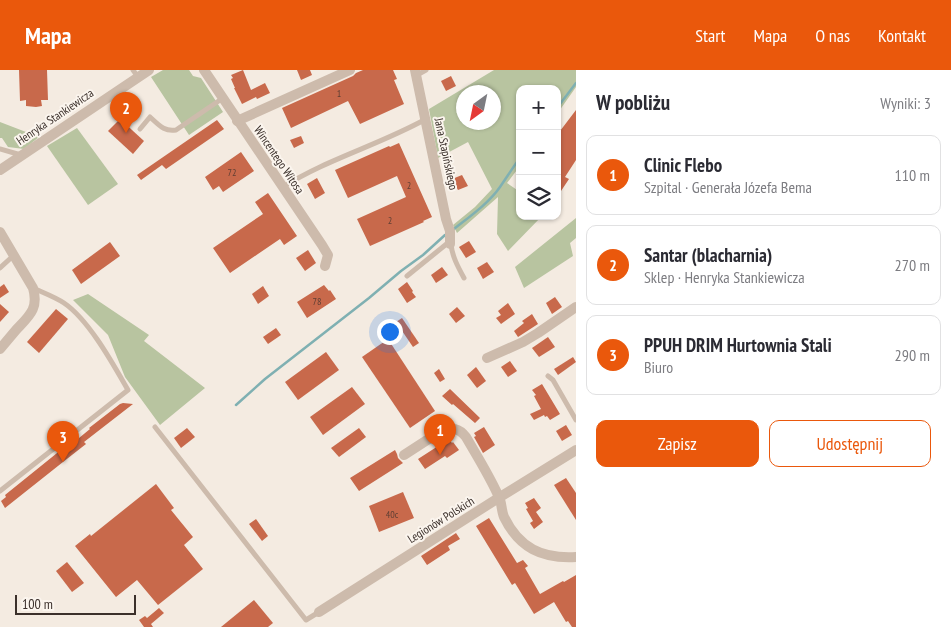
<!DOCTYPE html>
<html lang="pl">
<meta charset="utf-8">
<style>
:root{--surface:#fff;--page:#f7f7f7;--text:#2b2b33;--muted:#7c7c81;--line:#e1e1e2;--accent:#ea580c}
body{margin:0;font-family:"PT Sans Narrow",sans-serif;background:var(--page);color:var(--text)}
.controls{position:absolute;right:15px;top:15px;display:grid;overflow:hidden;border-radius:10px;box-shadow:0 1px 4px #0004}
.controls button{width:45px;height:45px;display:grid;place-items:center;padding:0;border:0;border-bottom:1px solid var(--line);background:var(--surface);color:var(--text);font:25px sans-serif}
.compass{position:absolute;left:456px;top:15px;width:45px;height:45px;border-radius:50%;background:var(--surface);box-shadow:0 1px 4px #0004;rotate:213deg}
.scale{position:absolute;left:15px;bottom:12px;width:121px;box-sizing:border-box;padding-left:5px;border:2px solid #3b302b;border-top:0;font-size:14px;line-height:18px;white-space:nowrap;color:#3b302b;-webkit-text-stroke:4px #fbf5ee;paint-order:stroke}
.you{position:absolute;left:389px;top:261px;width:18px;height:18px;margin:-12px;border:4px solid #fff;border-radius:50%;background:#1a73e8;box-shadow:0 0 0 8px #1a73e833}
.badge{display:grid;place-items:center;width:32px;height:32px;border-radius:50%;background:var(--accent);color:#fff;font-size:16px;font-weight:700}
.pin{position:absolute;translate:-50% -41px;filter:drop-shadow(0 1px 2px #0008)}
.pin::after{content:'';position:absolute;top:26px;width:18px;height:15px;background:inherit;clip-path:polygon(0 0,100% 0,50% 100%)}
.list{margin:0;padding:0;list-style:none}
h2{display:flex;justify-content:space-between;align-items:center;height:65px;margin:0;padding:0 20px;font-size:21px}
h2 small{font-size:16px;font-weight:400;color:var(--muted)}
.list li{display:grid;grid-template-columns:32px 1fr auto;gap:15px;align-items:center;box-sizing:border-box;height:80px;margin:0 10px 10px;padding:0 10px;border:1px solid var(--line);border-radius:10px}
.list b{display:block;font-size:19px;white-space:nowrap}
.list p{margin:0;font-size:16px;white-space:nowrap;color:var(--muted)}
.list em{font-size:16px;font-style:normal;color:var(--muted)}
.actions{display:flex;gap:10px;padding:15px 20px}
.actions a{flex:1;padding:11px 0;border:1px solid var(--accent);border-radius:10px;text-align:center;font-size:18px;color:var(--accent)}
.actions .main{background:var(--accent);color:#fff}
.icon{flex:none;width:28px;height:28px;fill:none;stroke:currentColor;stroke-width:2;stroke-linecap:round;stroke-linejoin:round}
.map{position:relative;flex:none;width:576px;height:557px;overflow:hidden}
header{display:flex;align-items:center;gap:30px;box-sizing:border-box;height:70px;padding:0 25px;background:var(--accent);color:#fff}
header strong{font-size:24px}
nav{display:flex;gap:28px;margin-inline-start:auto;font-size:18px}
main{display:flex}
aside{flex:1;background:var(--surface)}
.map>svg:first-child{display:block}
</style>
<header>
<strong>Mapa</strong>
<nav><a>Start</a><a>Mapa</a><a>O nas</a><a>Kontakt</a></nav>
</header>
<main>
<div class="map">
<svg width="576" height="557" viewBox="0 0 576 557">
<rect width="100%" height="100%" fill="#f4ebe1"/>
<g fill="#b8c4a0" fill-rule="evenodd">
<path d="M163,0H189L193,6L201,8L223,42L189,65L151,7Z"/>
<path d="M494,0H576V17L557,44V19H520V96L507,113L520,122V146H542L508,181L497,164L498,127L457,163L453,155L475,137L492,119L468,72L438,88L429,39ZM463,22H493V52H463Z"/>
<path d="M0,52L39,67L24,79L8,77L2,68H0Z"/>
<path d="M77,58L118,114L88,135L47,76Z"/>
<path d="M576,148V168L570,173L573,186L524,218L515,197Z"/>
<path d="M88,224L149,265L144,271L205,318L160,355L125,307L108,265L73,230Z"/>
</g>
<g fill="none" stroke-linecap="round" stroke-linejoin="round">
<g stroke="#7fb0b2" stroke-width="2.5">
<path d="M557,38L576,13"/>
<path d="M454,159C469,147 489,133 500,117C507,107 513,97 520,88"/>
<path d="M236,335L265,309L369,228L401,201L423,185L445,165"/>
</g>
</g>
<g fill="#c8694b">
<path d="M19,0H47L48,30H41L42,36L36,37L26,36V30L20,31Z"/>
<path d="M243,0L251,20L265,13L270,23L257,29L256,27L242,34L234,18H235L231,9L233,8L231,5Z"/>
<path d="M297,0H310L312,5L301,10Z"/>
<path d="M363,0H393L397,9L394,10L404,34L360,54L348,31L291,58L282,38L353,6L356,3Z"/>
<path d="M451,6L456,16L446,21L441,11Z"/>
<path d="M576,40V90L565,107L569,109L557,127V65Z"/>
<path d="M120,49L144,71L133,84L108,61Z"/>
<path d="M217,50L224,59L166,99L162,95L141,110L137,105Z"/>
<path d="M301,66L304,73L294,78L290,70Z"/>
<path d="M399,73L432,147L423,151L424,152L370,176L357,149L406,127L397,106L348,128L335,100L389,76L390,77Z"/>
<path d="M241,82L254,101L223,122L219,116L213,120L205,107Z"/>
<path d="M462,105L468,116L458,120L452,109Z"/>
<path d="M317,108L325,123L315,129L307,114Z"/>
<path d="M268,123L297,166L284,175L280,169L230,203L213,178L263,144L255,132Z"/>
<path d="M469,171L476,182L466,188L459,177Z"/>
<path d="M110,172L120,186L81,214L72,200Z"/>
<path d="M308,180L316,193L305,201L296,188Z"/>
<path d="M487,192L494,202L483,209L477,198Z"/>
<path d="M442,197L448,205L436,213L431,205Z"/>
<path d="M407,212L413,221L412,222L416,227L407,233L398,219Z"/>
<path d="M4,214L9,222L0,228V217Z"/>
<path d="M324,215L329,221L330,220L336,229L307,248L297,232Z"/>
<path d="M263,216L269,226L258,234L252,224Z"/>
<path d="M555,227L562,237L552,244L546,233Z"/>
<path d="M508,233L515,244L501,254L496,248L501,245L498,241Z"/>
<path d="M0,234L9,242L0,252Z"/>
<path d="M457,237L465,246L456,253L449,244Z"/>
<path d="M56,239L68,249L39,283L27,272Z"/>
<path d="M532,244L538,254L518,267L514,261L524,253L522,251Z"/>
<path d="M402,248L419,273L413,277L396,252Z"/>
<path d="M276,258L281,265L268,274L263,267Z"/>
<path d="M548,267L555,277L539,287L532,278Z"/>
<path d="M388,269L435,341L410,358L362,287Z"/>
<path d="M326,282L339,300L298,330L285,312Z"/>
<path d="M573,287L576,292L558,305L554,299Z"/>
<path d="M510,291L517,301L508,307L501,297Z"/>
<path d="M476,297L486,311L477,318L467,305Z"/>
<path d="M439,299L445,309L440,312L434,303Z"/>
<path d="M542,314L560,344L550,350L547,346L545,347L544,345L534,350L530,344L541,339L534,326L536,325L532,320Z"/>
<path d="M352,317L365,334L323,365L310,347Z"/>
<path d="M450,319L480,348L475,353L453,334L452,335L442,326Z"/>
<path d="M123,333L133,334L84,372L86,374L63,392L5,438L1,431L6,427L5,425L67,375L68,377L90,359L89,358L120,334Z"/>
<path d="M566,355L572,365L562,371L556,361Z"/>
<path d="M484,357L495,375L483,383L474,367L476,366L474,363Z"/>
<path d="M187,358L195,367L181,378L174,368Z"/>
<path d="M359,358L366,367L339,387L331,378Z"/>
<path d="M449,369L452,373L453,372L459,380L447,388L445,386L425,399L418,389Z"/>
<path d="M395,380L397,384L398,388L403,393L359,421L350,408Z"/>
<path d="M566,408L576,423V450L554,415Z"/>
<path d="M156,414L174,438L171,440L193,467L184,475L203,499L158,535L137,510L116,527L75,476L90,464L91,466Z"/>
<path d="M403,422L414,448L379,462L369,436Z"/>
<path d="M534,428L541,438L536,442L543,452L534,459L530,453L533,451L526,439L528,438L525,433Z"/>
<path d="M489,448L517,493L523,490L528,496L525,498L540,524L563,511L564,512L576,505V557H572L568,551L566,552L554,532L534,544L515,513L512,515L476,456Z"/>
<path d="M256,449L268,466L262,471L249,454Z"/>
<path d="M456,463L460,469L448,476L450,480L427,495L421,486Z"/>
<path d="M67,492L84,513L72,522L56,501Z"/>
<path d="M254,530L273,553L268,557H221Z"/>
<path d="M159,538L164,543L151,554L153,557H144L139,550L145,546L147,548Z"/>
</g>
<g fill="none" stroke-linecap="round" stroke-linejoin="round">
<g stroke="#cdbbac" stroke-width="5">
<path d="M133,0L138,7"/>
<path d="M417,5L426,0"/>
<path d="M140,59L150,47C159,55 164,62 176,60L223,28"/>
<path d="M0,79L21,85"/>
<path d="M283,117C327,89 379,75 426,49"/>
<path d="M451,174C452,186 458,197 464,208"/>
<path d="M0,198L13,186"/>
<path d="M407,206L449,172"/>
<path d="M548,306L553,310L576,350"/>
<path d="M155,357L306,550L319,542"/>
<path d="M0,421L128,320C113,294 89,250 64,233C55,227 44,223 33,218"/>
</g>
<g stroke="#cdbbac" stroke-width="10">
<path d="M204,0L322,175L328,185L325,196"/>
<path d="M415,0L446,149L450,161V174"/>
<path d="M237,51L350,0"/>
<path d="M0,100L149,0"/>
<path d="M0,162L33,218C39,239 29,246 16,260C11,266 5,273 0,279"/>
<path d="M487,288L523,272L538,263L576,237"/>
<path d="M404,385L441,361C452,357 459,358 466,367C477,386 489,405 498,425C502,431 501,440 504,447C519,478 542,489 576,487"/>
<path d="M319,542L500,427L576,380"/>
</g>
</g>
<g text-anchor="middle" stroke-width="4" stroke-linejoin="round" paint-order="stroke">
<g font-size="10" fill="#5e3e33">
<text x="339" y="27">1</text>
<text x="232" y="106">72</text>
<text x="409" y="119">2</text>
<text x="390" y="154">2</text>
<text x="317" y="235">78</text>
<text x="392" y="448">40c</text>
</g>
<g font-size="12" fill="#3b302b" stroke="#fbf5ee">
<text transform="translate(55 47) rotate(-34)" y="4">Henryka Stankiewicza</text>
<text transform="translate(446 84) rotate(78)" y="4">Jana Stapińskiego</text>
<text transform="translate(279 90) rotate(56)" y="4">Wincentego Witosa</text>
<text transform="translate(441 450) rotate(-32)" y="4">Legionów Polskich</text>
</g>
</g>
</svg>
<div class="controls">
<button>+</button>
<button>−</button>
<button><svg class="icon" aria-label="layers" viewBox="0 0 24 24"><path d="M12 4l9 5-9 5-9-5zM3 14l9 5 9-5"/></svg></button>
</div>
<svg class="compass" viewBox="-18 -18 36 36"><path d="M0-13l5 13h-10z" fill="#e53935"/><path d="M0 13l5-13h-10z" fill="#7c7c81"/></svg>
<div class="scale">100 m</div>
<div class="you"></div>
<div class="pin badge" style="left:440px;top:385px">1</div>
<div class="pin badge" style="left:126px;top:63px">2</div>
<div class="pin badge" style="left:63px;top:392px">3</div>
</div>
<aside>
<h2>W pobliżu<small>Wyniki: 3</small></h2>
<ul class="list">
<li><span class="badge">1</span><div><b>Clinic Flebo</b><p>Szpital · Generała Józefa Bema</p></div><em>110 m</em></li>
<li><span class="badge">2</span><div><b>Santar (blacharnia)</b><p>Sklep · Henryka Stankiewicza</p></div><em>270 m</em></li>
<li><span class="badge">3</span><div><b>PPUH DRIM Hurtownia Stali</b><p>Biuro</p></div><em>290 m</em></li>
</ul>
<div class="actions"><a class="main">Zapisz</a><a>Udostępnij</a></div>
</aside>
</main>
